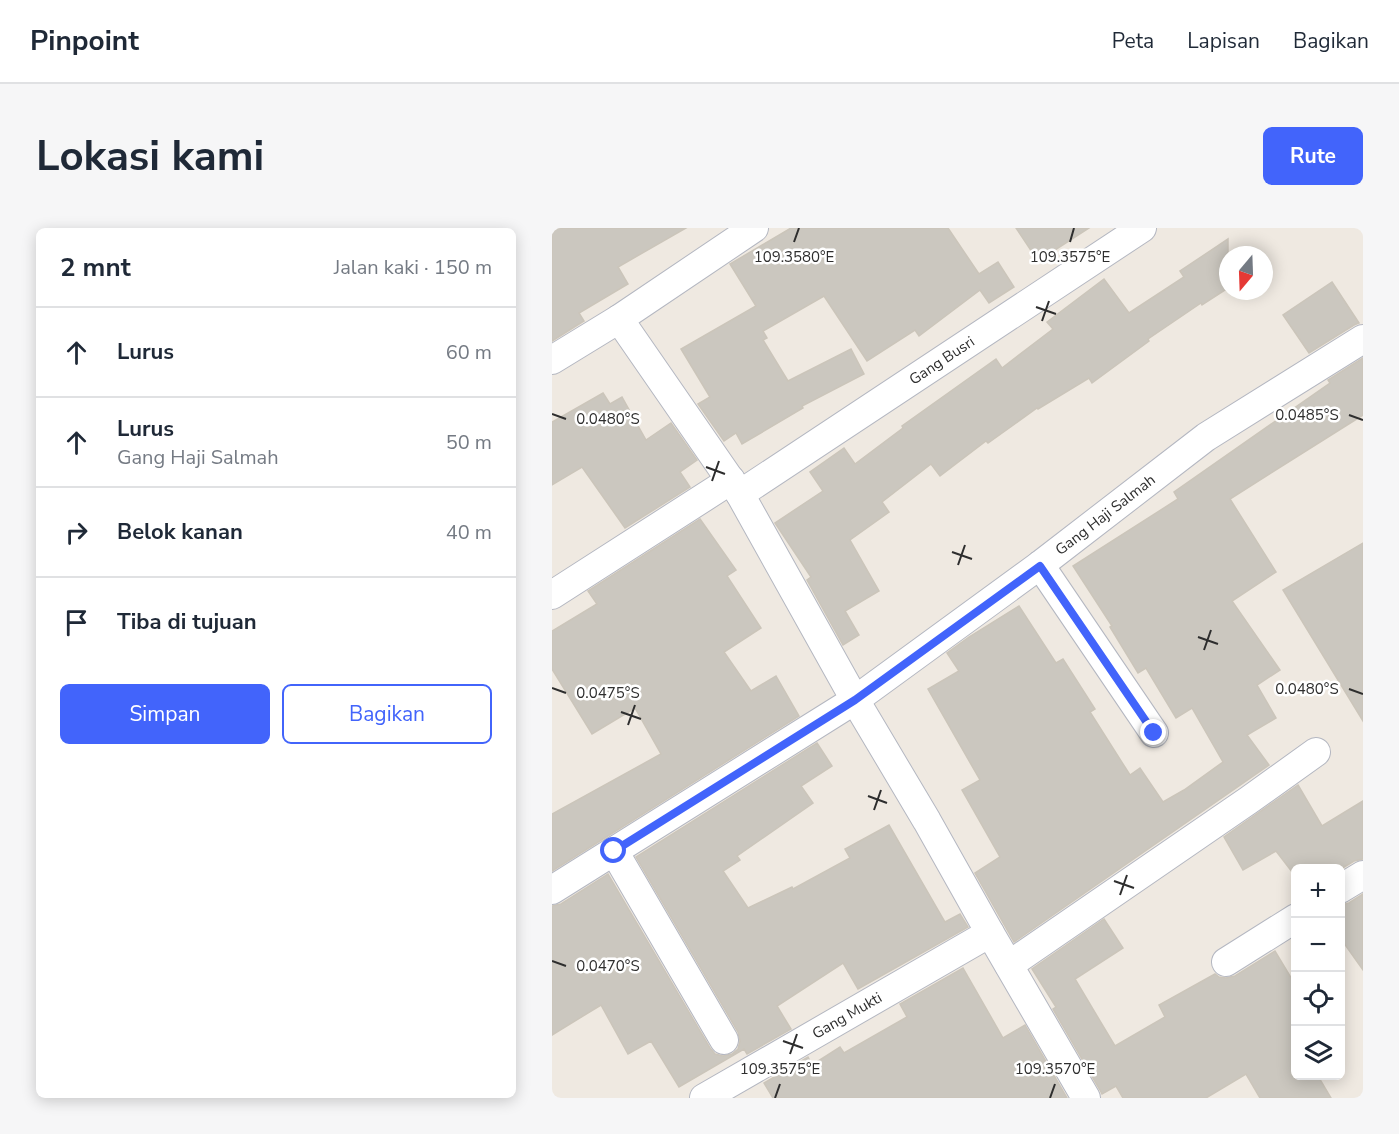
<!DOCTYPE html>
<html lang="id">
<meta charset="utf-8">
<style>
:root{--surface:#fff;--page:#f6f6f7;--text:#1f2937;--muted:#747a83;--line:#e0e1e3;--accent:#4264fb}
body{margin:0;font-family:"Nunito Sans",sans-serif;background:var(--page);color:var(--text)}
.controls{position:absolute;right:18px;bottom:18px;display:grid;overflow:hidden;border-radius:9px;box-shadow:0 3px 15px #0003}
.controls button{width:54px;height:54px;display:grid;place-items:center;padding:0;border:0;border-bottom:2px solid var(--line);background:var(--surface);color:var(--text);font:30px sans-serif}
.compass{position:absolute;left:667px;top:18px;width:54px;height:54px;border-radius:50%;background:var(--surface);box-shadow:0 3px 15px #0003;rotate:199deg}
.stop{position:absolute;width:18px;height:18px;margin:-14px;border:4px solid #4264fb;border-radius:50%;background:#fff}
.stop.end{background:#4264fb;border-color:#fff;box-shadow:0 2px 6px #0008}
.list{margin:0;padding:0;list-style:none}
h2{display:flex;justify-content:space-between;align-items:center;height:78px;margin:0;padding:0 24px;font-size:26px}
h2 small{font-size:20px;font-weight:400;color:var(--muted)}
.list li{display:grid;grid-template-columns:39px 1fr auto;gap:18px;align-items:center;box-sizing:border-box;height:90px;padding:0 24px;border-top:2px solid var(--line)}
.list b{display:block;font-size:22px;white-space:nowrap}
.list p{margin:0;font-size:20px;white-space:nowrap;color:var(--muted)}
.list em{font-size:20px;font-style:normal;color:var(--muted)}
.actions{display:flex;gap:12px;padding:18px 24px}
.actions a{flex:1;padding:14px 0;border:2px solid var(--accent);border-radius:9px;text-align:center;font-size:21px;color:var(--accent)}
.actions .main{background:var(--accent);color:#fff}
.icon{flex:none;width:33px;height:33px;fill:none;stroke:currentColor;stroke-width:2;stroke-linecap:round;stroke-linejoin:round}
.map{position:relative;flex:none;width:811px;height:870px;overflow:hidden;border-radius:9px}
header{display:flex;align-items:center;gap:36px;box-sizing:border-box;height:84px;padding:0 30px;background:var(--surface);border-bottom:2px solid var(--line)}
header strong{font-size:28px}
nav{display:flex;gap:33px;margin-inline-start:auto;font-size:21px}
.intro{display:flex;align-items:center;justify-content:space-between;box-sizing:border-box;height:144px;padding:0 36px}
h1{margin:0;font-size:42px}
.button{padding:15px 27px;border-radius:9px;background:var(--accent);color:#fff;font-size:21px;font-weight:700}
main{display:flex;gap:36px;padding:0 36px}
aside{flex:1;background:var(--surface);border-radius:9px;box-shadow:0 3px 15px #0003}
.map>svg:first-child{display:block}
</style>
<header>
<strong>Pinpoint</strong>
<nav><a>Peta</a><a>Lapisan</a><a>Bagikan</a></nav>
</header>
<div class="intro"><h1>Lokasi kami</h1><a class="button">Rute</a></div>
<main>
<aside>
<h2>2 mnt<small>Jalan kaki · 150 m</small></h2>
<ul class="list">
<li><svg class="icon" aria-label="ahead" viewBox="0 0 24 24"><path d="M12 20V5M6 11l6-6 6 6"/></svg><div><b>Lurus</b></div><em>60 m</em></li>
<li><svg class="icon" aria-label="ahead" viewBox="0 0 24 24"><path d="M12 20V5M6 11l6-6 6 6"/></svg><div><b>Lurus</b><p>Gang Haji Salmah</p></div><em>50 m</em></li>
<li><svg class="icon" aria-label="right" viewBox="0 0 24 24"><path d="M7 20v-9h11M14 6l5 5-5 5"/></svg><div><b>Belok kanan</b></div><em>40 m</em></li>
<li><svg class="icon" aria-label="arrive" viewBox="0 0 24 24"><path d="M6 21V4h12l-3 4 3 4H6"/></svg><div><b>Tiba di tujuan</b></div></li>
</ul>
<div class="actions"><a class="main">Simpan</a><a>Bagikan</a></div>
</aside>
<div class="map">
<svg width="811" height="870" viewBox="0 0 811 870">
<rect width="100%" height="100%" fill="#efe9e1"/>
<g fill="#cbc7bf" stroke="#cbc5ba" stroke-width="1.5">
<path d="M0,0H134L66,39L76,56L27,85L32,93L0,113Z"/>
<path d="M239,0H396L427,46L446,34L462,59L437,75L428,62L367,108L363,102L315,133L272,68L211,103L215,110L211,112L236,153L299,121L312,146L250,178L251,180L190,216L184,205L172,213L146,176L158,169L129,121L204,78L178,36Z"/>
<path d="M464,0H537L486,33Z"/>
<path d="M676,11V60L650,77L649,75L596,111L597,113L540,155L537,150L486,181L485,180L436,215L434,213L388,248L379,236L330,274L337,284L298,312L327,363L293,383L307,407L291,417L255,352L259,349L223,295L271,263L258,244L292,220L303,236L351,200L350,198L444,131L450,140L501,101L495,94L552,51L577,85L632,49L628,43Z"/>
<path d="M780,54L807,95L802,97L757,125L731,87Z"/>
<path d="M811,130V187L678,271L724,344L680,373L728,442L705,457L724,490L695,507L717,537L462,714L423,645L448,629L410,562L428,552L376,461L407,443L395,425L417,409L467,378L504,435L511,431L543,481L538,484L578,547L588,540L611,574L632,562L671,534L640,480L624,490L594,440L586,445L558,399L560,398L521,338L626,271L622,264L778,155L776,152Z"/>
<path d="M51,165L58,176L70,169L94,212L119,195L145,232L128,244L138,259L73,300L30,239L0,257V194Z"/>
<path d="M148,291L184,342L175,348L209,400L172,424L199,463L224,448L247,488L0,643V586L109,526L83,480L40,506L0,441V403L45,376L36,363Z"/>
<path d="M811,315V493L731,362Z"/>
<path d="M265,515L280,538L249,558L261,575L185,628L188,632L171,643L196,680L240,659L241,661L298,630L293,621L337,597L393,694L408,686L416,699L306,761L291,735L225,778L239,801L195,826L192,821L127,859L99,813L76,826L49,777L0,807V678L9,676L56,646L158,820L163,826L171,828L180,826L186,821L188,813L186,804L84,629Z"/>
<path d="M746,557L770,598L811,573V631L802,633L789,641L744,640V649L724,623L691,642L672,609Z"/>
<path d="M811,666V742L789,711V677L797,675Z"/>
<path d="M552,691L571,720L523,751L563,818L613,789L607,777L663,746L667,749L674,750L683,748L723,723L744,758V848H766L779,870H708L694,846L654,870H571L564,858L550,866L548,862L501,781L504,779L480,741Z"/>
<path d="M411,740L451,810L473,797L515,870H221L212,855L256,829L260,837L288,819L292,825L355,789L348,776Z"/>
</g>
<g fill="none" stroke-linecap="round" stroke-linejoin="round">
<g stroke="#b4b7c1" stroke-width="30">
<g id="street">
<path d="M67,91L202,0"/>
<path d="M0,132L67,91L188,266L303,472L375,593L438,705L534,870"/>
<path id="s1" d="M188,266L590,0"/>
<path d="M488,337L602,505"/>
<path d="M0,367L179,252"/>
<path d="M62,623L172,812"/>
<path d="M788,661L811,647"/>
<path id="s2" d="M0,662L303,472L488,337L654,209L811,111"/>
<path d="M674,734L744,690"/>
<path d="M457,737L697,572L764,524"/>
<path id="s3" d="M152,870L438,705"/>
</g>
</g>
<use href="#street" stroke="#fff" stroke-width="28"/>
</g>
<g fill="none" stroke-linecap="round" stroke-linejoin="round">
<path stroke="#4264fb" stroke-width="8" d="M62,623L303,472L488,338L602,505"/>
</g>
<path fill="none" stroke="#2e2e2e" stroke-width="2" d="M242,14L247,0M518,14L522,0M484,79L504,86M490,93L497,73M0,186L14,191M797,187L811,192M154,239L173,246M160,253L167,233M400,324L420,331M406,337L413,317M646,409L666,416M652,422L659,402M0,460L14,465M797,461L811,466M69,484L89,491M76,497L83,477M316,568L335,575M322,582L329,562M562,653L582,660M568,667L575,647M0,733L14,738M231,813L251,820M238,826L245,806M223,870L228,856M498,870L503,856"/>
<g text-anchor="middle" stroke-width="5" stroke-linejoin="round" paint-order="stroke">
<g font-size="15" fill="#2e2e2e" stroke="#fff">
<text dy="5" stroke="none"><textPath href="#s1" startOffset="242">Gang Busri</textPath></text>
<text dy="5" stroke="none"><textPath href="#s2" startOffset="669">Gang Haji Salmah</textPath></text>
<text dy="5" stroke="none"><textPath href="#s3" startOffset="165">Gang Mukti</textPath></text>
</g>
</g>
<g font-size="15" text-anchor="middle" fill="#2e2e2e" stroke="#fff" stroke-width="5" stroke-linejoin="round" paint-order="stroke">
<text x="518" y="34">109.3575°E</text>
<text x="242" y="34">109.3580°E</text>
<text x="755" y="192">0.0485°S</text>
<text x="56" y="196">0.0480°S</text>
<text x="755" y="466">0.0480°S</text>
<text x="56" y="470">0.0475°S</text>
<text x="56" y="743">0.0470°S</text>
<text x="228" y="846">109.3575°E</text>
<text x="503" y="846">109.3570°E</text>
</g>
</svg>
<div class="controls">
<button>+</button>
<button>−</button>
<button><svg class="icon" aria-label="locate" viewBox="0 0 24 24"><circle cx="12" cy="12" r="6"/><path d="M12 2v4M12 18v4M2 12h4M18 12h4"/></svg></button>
<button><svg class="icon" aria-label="layers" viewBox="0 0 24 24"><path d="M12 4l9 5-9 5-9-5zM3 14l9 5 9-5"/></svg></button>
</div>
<svg class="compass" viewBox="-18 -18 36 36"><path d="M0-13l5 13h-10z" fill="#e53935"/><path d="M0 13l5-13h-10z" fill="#747a83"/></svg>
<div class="stop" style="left:62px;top:623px"></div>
<div class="stop end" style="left:602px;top:505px"></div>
</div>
</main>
